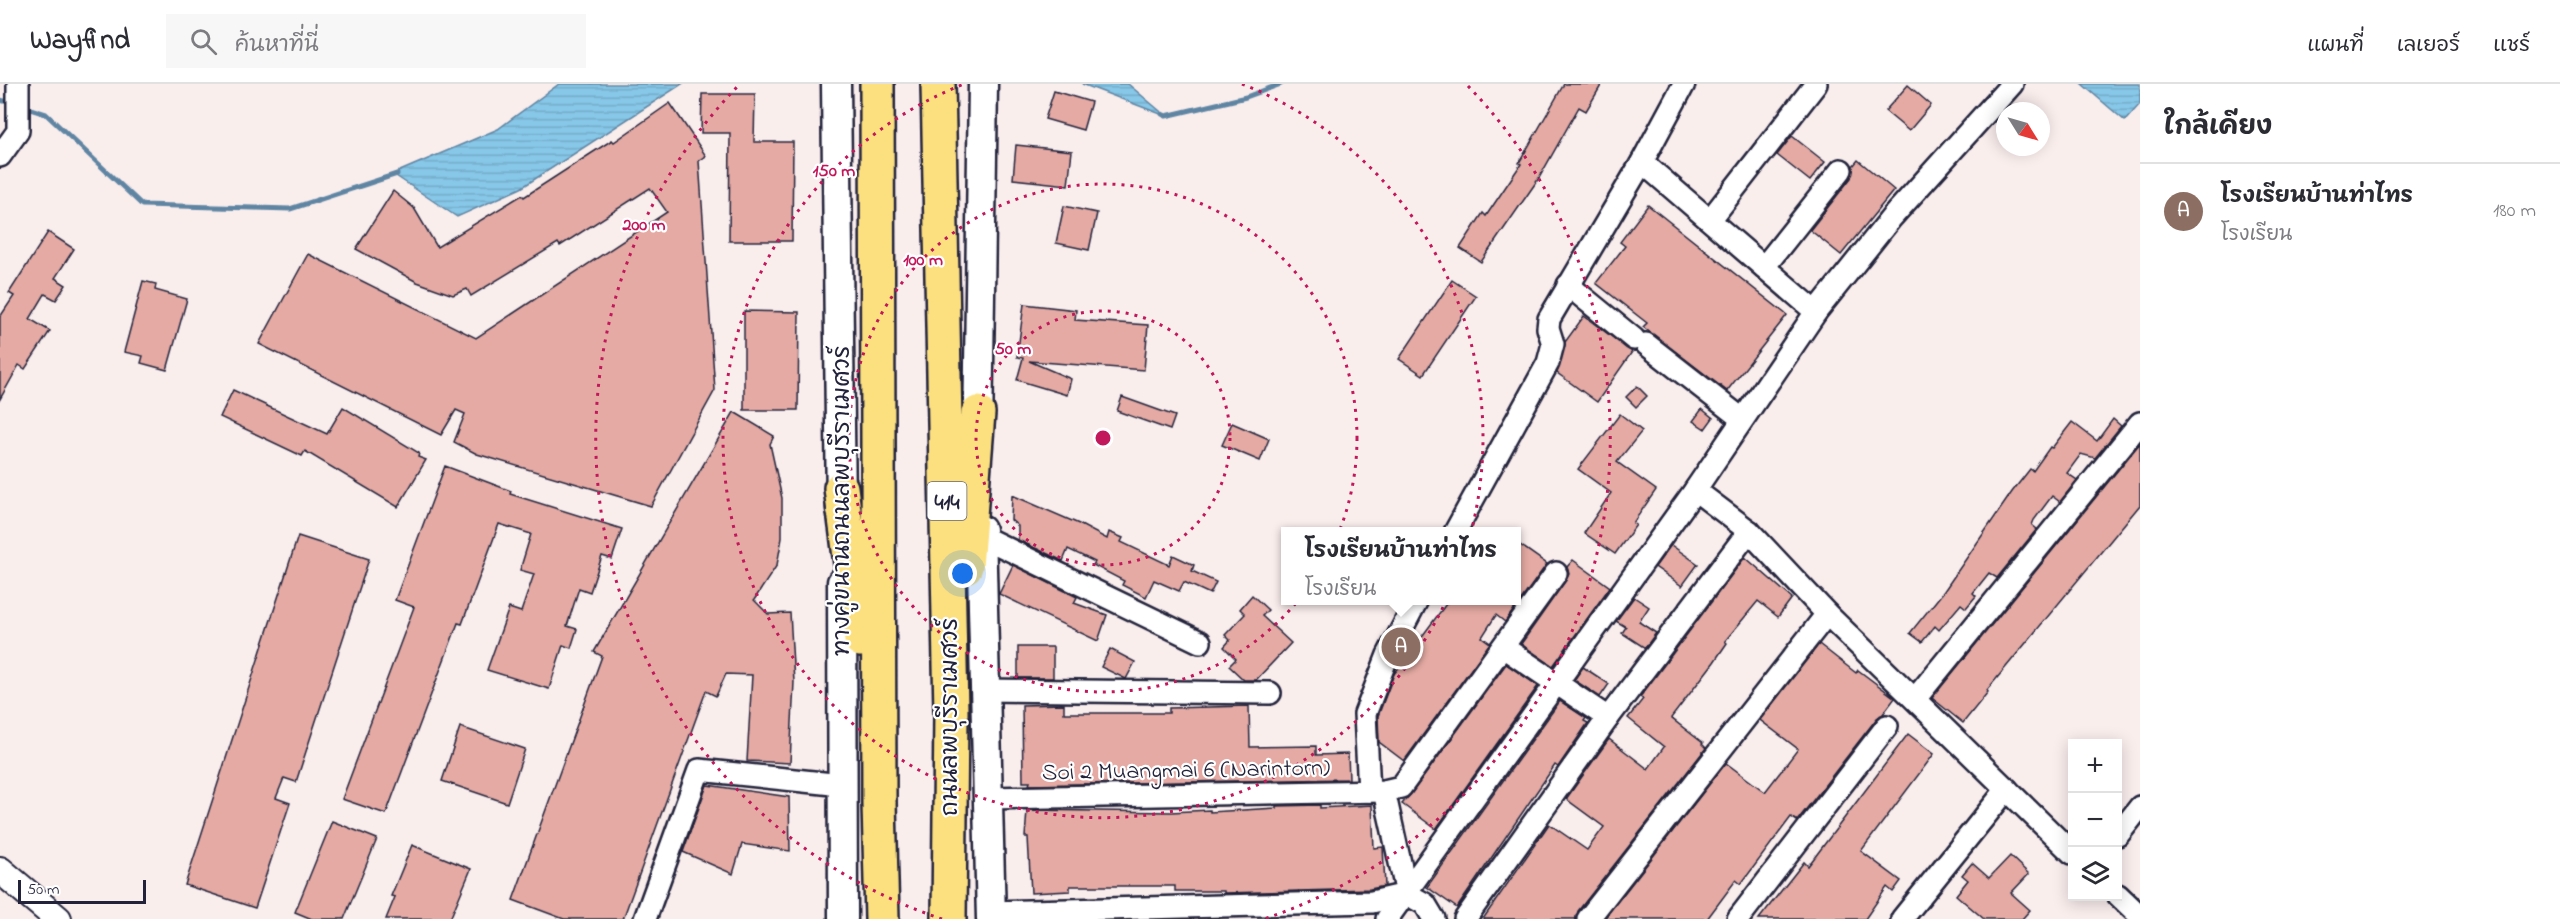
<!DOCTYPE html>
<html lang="th">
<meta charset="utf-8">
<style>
:root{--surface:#fff;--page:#f7f7f7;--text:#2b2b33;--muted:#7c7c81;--line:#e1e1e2;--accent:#111827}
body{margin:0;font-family:"Indie Flower","Playpen Sans Thai",sans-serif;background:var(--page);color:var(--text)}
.controls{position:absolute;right:18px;bottom:18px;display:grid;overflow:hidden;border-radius:0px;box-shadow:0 3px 15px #0003}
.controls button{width:54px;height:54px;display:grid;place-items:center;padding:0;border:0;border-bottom:2px solid var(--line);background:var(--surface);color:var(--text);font:30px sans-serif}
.compass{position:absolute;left:1996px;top:18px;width:54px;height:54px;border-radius:50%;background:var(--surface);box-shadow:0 3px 15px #0003;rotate:127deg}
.scale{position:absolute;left:18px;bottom:15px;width:128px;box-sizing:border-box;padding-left:6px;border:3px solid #22223b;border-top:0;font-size:16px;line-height:21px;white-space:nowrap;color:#22223b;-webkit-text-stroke:4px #fff;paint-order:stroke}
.you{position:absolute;left:963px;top:490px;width:21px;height:21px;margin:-15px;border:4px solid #fff;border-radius:50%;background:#1a73e8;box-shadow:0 0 0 9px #1a73e833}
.badge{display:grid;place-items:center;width:39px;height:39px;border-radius:50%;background:var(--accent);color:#fff;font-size:20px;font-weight:700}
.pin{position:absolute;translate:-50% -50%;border:3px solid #fff;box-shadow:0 2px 6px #0006}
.popup{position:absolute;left:1281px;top:443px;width:240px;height:78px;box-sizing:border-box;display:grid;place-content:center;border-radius:0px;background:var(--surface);filter:drop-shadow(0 2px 4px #0005);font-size:20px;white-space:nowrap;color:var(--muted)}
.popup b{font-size:22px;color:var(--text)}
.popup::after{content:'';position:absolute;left:50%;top:100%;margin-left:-12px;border:12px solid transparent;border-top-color:var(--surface)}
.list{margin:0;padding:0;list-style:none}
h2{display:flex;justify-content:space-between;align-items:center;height:78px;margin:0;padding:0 24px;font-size:26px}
h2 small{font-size:20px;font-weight:400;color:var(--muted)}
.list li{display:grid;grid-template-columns:39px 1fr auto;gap:18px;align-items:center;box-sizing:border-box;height:96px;padding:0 24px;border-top:2px solid var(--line)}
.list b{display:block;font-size:22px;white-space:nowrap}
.list p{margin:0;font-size:20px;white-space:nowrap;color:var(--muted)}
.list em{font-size:20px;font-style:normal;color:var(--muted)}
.icon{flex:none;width:33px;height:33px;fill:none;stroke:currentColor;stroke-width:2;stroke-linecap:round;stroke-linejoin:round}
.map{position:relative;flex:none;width:2140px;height:835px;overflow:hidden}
header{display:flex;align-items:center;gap:36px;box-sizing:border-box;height:84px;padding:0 30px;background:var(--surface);border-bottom:2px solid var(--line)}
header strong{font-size:28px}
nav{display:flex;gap:33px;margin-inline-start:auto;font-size:21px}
.search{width:420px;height:54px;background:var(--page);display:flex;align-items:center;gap:15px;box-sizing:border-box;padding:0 21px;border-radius:0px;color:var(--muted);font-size:22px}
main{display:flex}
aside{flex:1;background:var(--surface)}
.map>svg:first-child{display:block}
</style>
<header>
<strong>Wayfind</strong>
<div class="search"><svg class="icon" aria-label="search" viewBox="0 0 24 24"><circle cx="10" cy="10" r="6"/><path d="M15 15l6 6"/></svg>ค้นหาที่นี่</div>
<nav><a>แผนที่</a><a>เลเยอร์</a><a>แชร์</a></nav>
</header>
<main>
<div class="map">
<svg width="2140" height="835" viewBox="0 0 2140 835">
<defs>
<pattern id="water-rules" width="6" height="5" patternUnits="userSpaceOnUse" patternTransform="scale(1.5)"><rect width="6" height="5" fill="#87c7e8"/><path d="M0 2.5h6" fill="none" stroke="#74abc8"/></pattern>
</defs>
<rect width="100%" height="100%" fill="#faeeed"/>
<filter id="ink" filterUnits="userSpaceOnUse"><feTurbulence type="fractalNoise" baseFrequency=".0167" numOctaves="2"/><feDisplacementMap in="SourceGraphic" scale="12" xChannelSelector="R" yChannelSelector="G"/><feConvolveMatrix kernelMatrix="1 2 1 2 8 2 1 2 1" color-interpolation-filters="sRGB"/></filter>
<g filter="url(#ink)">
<g fill="url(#water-rules)" stroke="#5f85a3" stroke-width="1.5">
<path d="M559,0H682L521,104L457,133L393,90L498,45Z"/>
<path d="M1082,0H1128L1166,32Z"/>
<path d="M2082,0H2140V20L2125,37Z"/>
</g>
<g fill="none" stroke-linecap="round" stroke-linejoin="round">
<g stroke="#5f85a3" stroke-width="5">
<path d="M0,16L12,19"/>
<path d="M24,23L46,30L142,121L290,125L397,90"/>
<path d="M1162,30L1166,32L1246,13L1281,0"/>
</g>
</g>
<g fill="#e4aaa3" stroke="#22223b" stroke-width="1.5">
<path d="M1564,0H1602L1586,27L1579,23L1539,94L1481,178L1460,164L1483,129L1486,132L1521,80L1519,79Z"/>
<path d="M1908,1L1931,21L1909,47L1885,27Z"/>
<path d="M1054,7L1091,18L1083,46L1045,35Z"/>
<path d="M702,10H755L754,58H793L792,157H729L730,49H701Z"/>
<path d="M670,19L706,72L699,77L715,306L651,422L477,370L454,358L465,330L456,326L441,351L259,260L308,170L476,254L667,128L650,104L560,162L558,159L471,212L467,205L453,211L417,198L356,165L393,107L414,124L437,163L522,111L524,113L612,56L614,58Z"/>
<path d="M1792,52L1825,78L1810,97L1777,71Z"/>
<path d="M1016,61L1072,67L1068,101L1013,95Z"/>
<path d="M1858,76L1894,106L1841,171L1810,146L1851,94L1853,82Z"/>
<path d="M1648,121L1787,231L1727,307L1643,243L1647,239L1596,199L1625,162L1620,158Z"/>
<path d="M1064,122L1097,129L1089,166L1056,159Z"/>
<path d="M48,148L74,165L55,194L66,201L56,216L45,210L30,235L50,247L25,285L19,281L0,315V233L14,212L9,209Z"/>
<path d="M1452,196L1476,212L1423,291L1399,275Z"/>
<path d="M143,197L156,200L155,206L187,215L167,286L141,279L143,272L124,268Z"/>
<path d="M1024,220L1076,226L1075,236L1148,241L1144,286L1029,277L1071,295L1067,311L1017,296L1023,274L1017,273Z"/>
<path d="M744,227L799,228L798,326H744Z"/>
<path d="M1584,232L1632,268L1597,318L1557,289L1565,258Z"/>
<path d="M1637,302L1647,312L1636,323L1626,313Z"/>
<path d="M233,306L327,350L343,323L419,369L418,373L426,376L398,423L305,367L302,372L220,333Z"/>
<path d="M1122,313L1175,332L1170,346L1117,327Z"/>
<path d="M1702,325L1713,334L1705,345L1693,337Z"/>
<path d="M734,328L774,352L770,360L782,414V454L777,481L754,516L768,530L790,529L794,598L790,679L747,677L752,591L726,590L716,612L706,607L623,835H564L513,816L602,572L594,568Z"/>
<path d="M1620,330L1642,347L1617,378L1656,406L1633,439L1636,441L1615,470L1584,449L1611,409L1578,385Z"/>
<path d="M2113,335L2121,342L2095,374L2081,370L2067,389L2077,396L2060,418L2052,412L2034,436L2032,441L2037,445L1997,494L1989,489L1973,509L1976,512L1966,524L1961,520L1939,546L1935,542L1922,558L1910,549L1944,507L2012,408L2030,385L2033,387L2050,363L2052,364L2072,338L2097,357Z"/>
<path d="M1232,339L1269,355L1260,377L1222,361Z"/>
<path d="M2140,359V421L1987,606L1988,608L1963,639L1932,614Z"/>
<path d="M445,382L511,407L510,410L622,445L612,475L602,472L590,508L579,504L567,542L577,545L571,564L563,561L549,605L487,586L509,524L521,528L534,490L520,486L531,450L499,440L462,540L458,539L386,730L342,715L414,523L395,516Z"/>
<path d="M1012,411L1079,440L1107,455L1109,448L1123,454L1121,458L1169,481L1173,471L1194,481L1192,487L1216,498L1210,510L1184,498L1179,507L1154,496L1146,513L1122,501L1124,497L1093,481L1095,478L1068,465L1063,477L1018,456V442L1011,436Z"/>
<path d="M298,452L369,475L296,698L284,694L276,714L290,719L255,824L185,801Z"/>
<path d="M1516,458L1547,480L1505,538L1496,531L1482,553L1490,559L1404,677L1379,658L1378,632L1394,590L1449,516H1516Z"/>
<path d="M1671,461L1698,480L1682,502L1655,483Z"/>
<path d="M1745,473L1792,514L1778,533L1758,517L1725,557L1727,559L1714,578L1671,634L1703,659L1702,660L1706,664L1578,827L1576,835H1483L1549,740L1587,766L1604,743L1566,715L1609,655L1648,685L1664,663L1628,634L1643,615L1640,613Z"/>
<path d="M1573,476L1610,503L1553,582L1521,560L1566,496L1569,490L1567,483Z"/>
<path d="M1013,481L1077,513L1074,519L1107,531L1098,557L999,510Z"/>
<path d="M1252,511L1268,526L1262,532L1291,559L1256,596H1244L1229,582L1236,575L1224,563L1230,556L1225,551L1245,530L1240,525Z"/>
<path d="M1634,513L1649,523L1639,538L1656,549L1645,564L1622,549L1626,543L1616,537Z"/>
<path d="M1819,560L1856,589L1858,586L1895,614L1883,630L1877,634L1797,737L1791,733L1741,800L1736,796L1707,835H1604L1726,679L1765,708L1798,665L1760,636Z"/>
<rect x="1018" y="563" width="35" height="31"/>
<path d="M1110,565L1135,578L1126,595L1101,583Z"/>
<path d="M1506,580L1538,602L1436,745L1402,720L1411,710Z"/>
<path d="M1583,583L1609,600L1600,613L1574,596Z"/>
<path d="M1560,617L1586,634L1584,637L1588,639L1558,683L1555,681L1457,824L1427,803Z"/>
<path d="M1064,620V629H1169V624L1249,622L1250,663L1316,662V671L1348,670L1349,695L1029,701L1030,698H1023L1022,621Z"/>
<path d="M460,643L525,665L507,719L442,697Z"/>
<path d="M1908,650L1934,670L1861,767L1901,797L1893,808L1887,803L1865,835H1759L1804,778L1808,782Z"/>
<path d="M707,701L789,713L790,767L742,760L733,790L683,768Z"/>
<path d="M1320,721V724L1372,721L1374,764L1383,763L1385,802L1370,805L1224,809V807H1175V802H1070V807L1031,809L1028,753H1025L1027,726L1171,728L1210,726V728L1276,724V722Z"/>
<path d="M332,737L377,755L344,835H312L295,828Z"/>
<path d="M412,761L471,785L450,835H386L395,813L391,812Z"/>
<path d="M2010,772L2029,790L2011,809L2030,826L2022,835H1984L1956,811L1968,796L1962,791L1972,779L1989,794Z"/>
</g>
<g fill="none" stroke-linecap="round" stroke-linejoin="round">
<g stroke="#22223b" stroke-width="26">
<g id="minor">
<path d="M0,72L18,47V0"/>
<path d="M1642,78L1816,228"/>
<path d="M1710,136L1816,0"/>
<path d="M1764,183L1841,86"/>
<path d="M1568,201L1634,255"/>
<path d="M1646,260L1742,335"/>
<path d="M1695,406L1749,447L1827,530L2072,769"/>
<path d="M1455,448L1548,279L1553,260L1548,244L1549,235L1642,78L1684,0"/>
<path d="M981,452L1200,558"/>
<path d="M1503,563L1608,634"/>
<path d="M985,606L1270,609"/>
<path d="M1915,615L2140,339"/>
<path d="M1369,707L1365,630L1388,571L1417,516"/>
<path d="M1384,707L1407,810"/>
<path d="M988,714L1384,707L1401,703L1556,489"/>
<path d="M2118,751L2140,723"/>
<path d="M2118,811L2140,832"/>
<path d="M991,828L1372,818L1407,810L1425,820L1434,835"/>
<path d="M645,835L699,686L842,701"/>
<path d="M1387,835L1695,406L1816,228L1892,133L2012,0"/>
<path d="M1465,835L1608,634L1749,447"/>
<path d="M1588,835L1827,530"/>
<path d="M1738,835L1887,642"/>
<path d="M1902,835L2007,705"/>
</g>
</g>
<g stroke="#22223b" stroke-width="30">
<path id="tertiary" d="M0,786L58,835"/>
</g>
<g stroke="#22223b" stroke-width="33">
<g id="secondary">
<path d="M836,0L841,425"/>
<path d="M978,352L983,0"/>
<path d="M981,446L991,835"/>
<path d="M842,498L843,835"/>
</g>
</g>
<g stroke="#22223b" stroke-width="38">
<g id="primary">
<path d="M877,0L879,719L882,835"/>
<path d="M938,0L951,628L949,835"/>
<path d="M841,404L861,556"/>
<path d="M966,483L978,329"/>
</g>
</g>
<use href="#minor" stroke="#fff" stroke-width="21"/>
<use href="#tertiary" stroke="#fff" stroke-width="26"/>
<use href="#secondary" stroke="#fff" stroke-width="28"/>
<use href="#primary" stroke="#fce080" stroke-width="33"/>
</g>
</g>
<g fill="none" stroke="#c2185b" stroke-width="3" stroke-dasharray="3 6">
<circle cx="1103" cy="354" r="127"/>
<circle cx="1103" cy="354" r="254"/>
<path d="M1242 0A380 380 0 1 1 964 0"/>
<path d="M942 835A507 507 0 0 1 738 2M1468 2A507 507 0 0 1 1264 835"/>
</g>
<g text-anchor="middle" stroke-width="4.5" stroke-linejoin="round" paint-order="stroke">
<rect fill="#fff" stroke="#646476" stroke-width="1.5" x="927.5" y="398" width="39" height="38" rx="4.5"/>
<g font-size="22" font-weight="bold" fill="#22223b">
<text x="947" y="425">414</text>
</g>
<g font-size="24" fill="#22223b" stroke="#fff">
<text transform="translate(841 417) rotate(-90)" y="8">ทางคู่ขนานถนนลพบุรีราเมศวร์</text>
<text transform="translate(949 633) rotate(-90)" y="8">ถนนลพบุรีราเมศวร์</text>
<text transform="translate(1186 685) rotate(-1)" y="8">Soi 2 Muangmai 6 (Narintorn)</text>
</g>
</g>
<circle cx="1103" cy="354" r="9" fill="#c2185b" stroke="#fff" stroke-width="3"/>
<g font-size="18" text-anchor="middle" font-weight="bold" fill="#c2185b" stroke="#fff" stroke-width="4.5" stroke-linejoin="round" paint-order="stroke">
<text x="834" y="92">150 m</text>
<text x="644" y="146">200 m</text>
<text x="923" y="181">100 m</text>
<text x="1013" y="270">50 m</text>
</g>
</svg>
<div class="controls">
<button>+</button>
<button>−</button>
<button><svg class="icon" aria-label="layers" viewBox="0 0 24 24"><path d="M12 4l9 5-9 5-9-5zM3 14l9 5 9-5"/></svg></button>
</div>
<svg class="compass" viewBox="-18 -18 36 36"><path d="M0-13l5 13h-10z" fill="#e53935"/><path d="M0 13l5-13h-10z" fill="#7c7c81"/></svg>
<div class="scale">50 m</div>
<div class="you"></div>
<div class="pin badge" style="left:1401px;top:563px;background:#8d6e63">A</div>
<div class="popup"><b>โรงเรียนบ้านท่าไทร</b>โรงเรียน</div>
</div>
<aside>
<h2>ใกล้เคียง<small></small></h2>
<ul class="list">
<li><span class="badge" style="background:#8d6e63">A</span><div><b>โรงเรียนบ้านท่าไทร</b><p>โรงเรียน</p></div><em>180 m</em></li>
</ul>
</aside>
</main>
